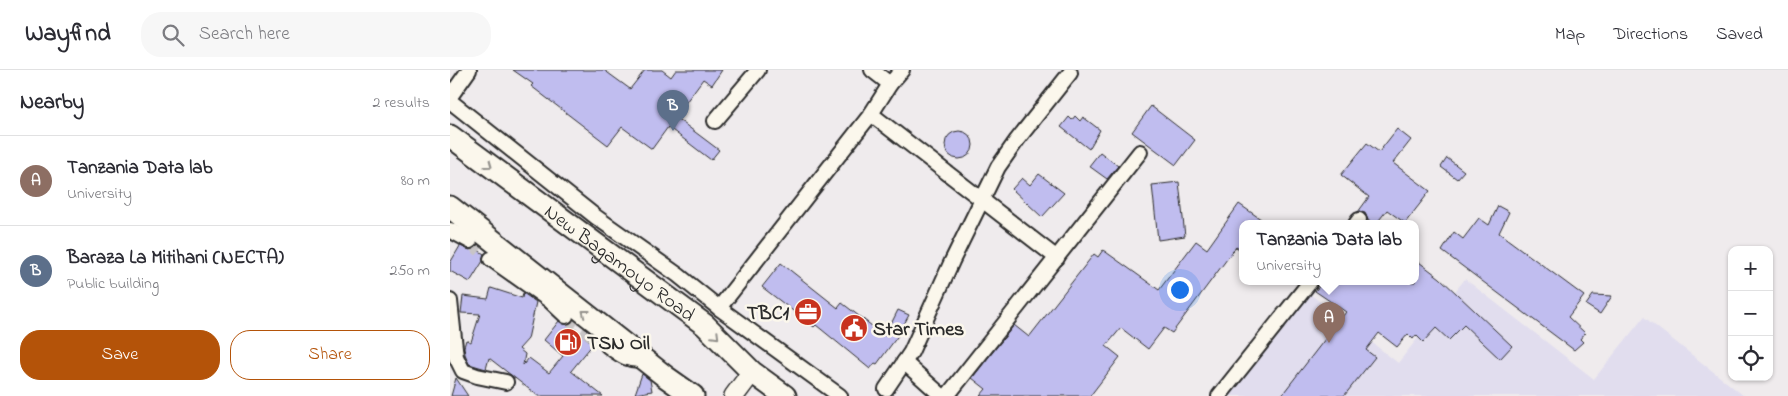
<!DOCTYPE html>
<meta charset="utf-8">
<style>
:root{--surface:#fff;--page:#f7f7f7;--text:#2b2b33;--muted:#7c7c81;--line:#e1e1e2;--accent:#b45309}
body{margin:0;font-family:"Indie Flower",sans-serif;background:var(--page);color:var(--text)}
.controls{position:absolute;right:15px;bottom:15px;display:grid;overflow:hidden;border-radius:10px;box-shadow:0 1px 4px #0004}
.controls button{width:45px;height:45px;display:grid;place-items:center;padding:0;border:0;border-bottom:1px solid var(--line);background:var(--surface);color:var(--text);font:25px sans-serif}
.you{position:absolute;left:729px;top:219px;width:18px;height:18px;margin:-12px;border:4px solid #fff;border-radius:50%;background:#1a73e8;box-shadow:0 0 0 8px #1a73e833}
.badge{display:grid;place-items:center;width:32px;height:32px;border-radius:50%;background:var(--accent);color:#fff;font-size:16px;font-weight:700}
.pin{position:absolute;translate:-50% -41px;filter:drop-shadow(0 1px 2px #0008)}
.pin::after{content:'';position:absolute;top:26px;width:18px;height:15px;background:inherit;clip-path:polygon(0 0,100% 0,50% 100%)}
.popup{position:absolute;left:789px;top:150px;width:180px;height:65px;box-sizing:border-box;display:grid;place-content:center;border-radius:10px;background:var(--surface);filter:drop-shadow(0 1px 4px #0005);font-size:16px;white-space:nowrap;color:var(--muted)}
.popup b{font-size:19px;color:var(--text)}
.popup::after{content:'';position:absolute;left:50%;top:100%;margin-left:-10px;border:10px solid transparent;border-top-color:var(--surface)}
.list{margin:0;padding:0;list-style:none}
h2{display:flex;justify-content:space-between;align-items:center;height:65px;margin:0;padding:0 20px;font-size:21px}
h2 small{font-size:16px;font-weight:400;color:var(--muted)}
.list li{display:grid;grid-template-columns:32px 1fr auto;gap:15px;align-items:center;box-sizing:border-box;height:90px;padding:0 20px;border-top:1px solid var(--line)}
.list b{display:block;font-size:19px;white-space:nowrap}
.list p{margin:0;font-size:16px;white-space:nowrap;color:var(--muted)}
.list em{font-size:16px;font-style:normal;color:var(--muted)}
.actions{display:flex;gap:10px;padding:15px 20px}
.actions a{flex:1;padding:11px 0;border:1px solid var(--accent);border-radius:20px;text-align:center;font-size:18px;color:var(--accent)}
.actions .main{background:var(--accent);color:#fff}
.icon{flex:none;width:28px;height:28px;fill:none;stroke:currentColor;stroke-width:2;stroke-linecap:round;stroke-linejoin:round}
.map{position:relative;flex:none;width:1338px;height:326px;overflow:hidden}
header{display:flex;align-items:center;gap:30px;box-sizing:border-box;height:70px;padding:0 25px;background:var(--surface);border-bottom:1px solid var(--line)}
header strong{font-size:24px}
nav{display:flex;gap:28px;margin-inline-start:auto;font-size:18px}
.search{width:350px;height:45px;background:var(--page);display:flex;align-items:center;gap:12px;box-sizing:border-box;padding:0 18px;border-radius:20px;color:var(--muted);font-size:19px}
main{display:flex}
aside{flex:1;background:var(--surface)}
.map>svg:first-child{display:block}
</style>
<header>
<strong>Wayfind</strong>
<div class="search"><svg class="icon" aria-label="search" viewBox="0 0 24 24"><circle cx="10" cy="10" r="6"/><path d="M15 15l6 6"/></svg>Search here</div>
<nav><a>Map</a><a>Directions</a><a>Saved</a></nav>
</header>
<main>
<aside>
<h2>Nearby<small>2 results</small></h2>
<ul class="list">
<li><span class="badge" style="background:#8d6e63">A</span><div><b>Tanzania Data lab</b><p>University</p></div><em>80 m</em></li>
<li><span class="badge" style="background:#5c6f8a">B</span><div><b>Baraza La Mitihani (NECTA)</b><p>Public building</p></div><em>250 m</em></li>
</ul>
<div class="actions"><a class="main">Save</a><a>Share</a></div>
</aside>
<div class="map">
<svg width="1338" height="326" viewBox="0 0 1338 326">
<rect width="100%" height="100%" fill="#efebed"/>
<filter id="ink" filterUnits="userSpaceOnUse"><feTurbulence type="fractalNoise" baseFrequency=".02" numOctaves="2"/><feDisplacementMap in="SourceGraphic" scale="10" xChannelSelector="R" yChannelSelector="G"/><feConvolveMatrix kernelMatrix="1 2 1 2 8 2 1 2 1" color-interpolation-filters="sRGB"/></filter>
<g filter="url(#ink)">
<path fill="#e1ddee" d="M1015,209L1144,309L1194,247L1294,326H779L860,224L948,293Z"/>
<g fill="#c0bdef" stroke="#2b2b2b">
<path d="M63,0H154L180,19L195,0H212L221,7L226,0H272L262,15L253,9L225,47L269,80L261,90L218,57L202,79L172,57L158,75L81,16L83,14Z"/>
<path d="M701,36L745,70L726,95L682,62Z"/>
<path d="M625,46L630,51L633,47L650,60L639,79L611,57L619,47L622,50Z"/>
<path d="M947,59L961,70L943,93L980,121L955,153L937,140L926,154H923L918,150L915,143L908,142L919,127L891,105L917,73L929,82Z"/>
<circle cx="509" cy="75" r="14"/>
<path d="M650,82L668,96L657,109L639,96Z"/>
<path d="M997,88L1014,101L1007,109L991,97Z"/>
<path d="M589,104L614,123L592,147L562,119L572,108L580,115Z"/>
<path d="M729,112L735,166L708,170L702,115Z"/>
<path d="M789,134L818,154H793V181L786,177L722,263L714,258L698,279L671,258L656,276L670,287L640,326H530L536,319L522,308L564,255L579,267L644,184L648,187L653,180L709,220L746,171L757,179Z"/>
<path d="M1048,136L1059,142L1049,163L1134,226L1118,247L1135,263L1130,269L1133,272L1124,280L992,181L1004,162L1013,169L1029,148L1039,155Z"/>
<path d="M10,176L20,180L25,178L34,184L33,191L20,212L0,201V193Z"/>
<path d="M965,189L990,208L1062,276L1050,289L1014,255L999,270L986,258L973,272L966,265L963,269L958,264L947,277L929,263L916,280L925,287L894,326H831L896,242L865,221L873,212H965Z"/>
<path d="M331,193L388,238L392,233L435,266L448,240L459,245L447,267L427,294L425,293L420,299L366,255L364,257L312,217Z"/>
<path d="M41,218L72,228L73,223L86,232L78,269L69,279L75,284L73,295L79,288L99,303L113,286L94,270L109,251L114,254H119L143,274L121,301L153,326H88L39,288L36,299L19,294L15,284L14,277L16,270L21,272L30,244L11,243L13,226L38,229Z"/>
<path d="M1143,225L1162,226L1150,244L1136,235Z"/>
<path d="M192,304L200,310L202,321L185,324Z"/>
<path d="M6,308L18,326H1Z"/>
</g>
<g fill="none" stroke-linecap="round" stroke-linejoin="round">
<g stroke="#c8c5c6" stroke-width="14" stroke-dasharray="14 7" stroke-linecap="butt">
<path d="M20,171L41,189"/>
<path d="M116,246L158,276"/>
</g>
<g stroke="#2b2b2b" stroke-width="18">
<g id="minor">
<path d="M422,0L440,14"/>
<path d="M2,24L19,0"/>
<path d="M0,31L146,147L228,205L269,238L390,326"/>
<path d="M421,44L607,188"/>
<path d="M265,51L308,0"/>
<path d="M906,154L909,150"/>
<path d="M0,160L20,171"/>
<path d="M41,189L99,230L116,246"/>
<path d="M0,231L6,287L13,301L27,306L56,312"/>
<path d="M269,238L421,44L440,14L452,0"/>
<path d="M158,276C169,284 178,292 193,289"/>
<path d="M454,292L492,326"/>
<path d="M436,319L461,282L502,191L548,97L567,70L620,3"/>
<path d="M497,326L690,82"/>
<path d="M769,326L860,212"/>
</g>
</g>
<g stroke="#2b2b2b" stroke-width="22">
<path id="major" d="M284,326L302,302"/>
</g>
<g stroke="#2b2b2b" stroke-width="25">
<g id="highway">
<path id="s1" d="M0,66L255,255L302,302L335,326"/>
<path d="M0,137L216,307L243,326"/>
</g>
</g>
<use href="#minor" stroke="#fbf7ec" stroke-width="14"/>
<use href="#major" stroke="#fbf7ec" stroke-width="19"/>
<use href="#highway" stroke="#fbf7ec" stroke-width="21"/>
</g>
<defs><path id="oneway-chevron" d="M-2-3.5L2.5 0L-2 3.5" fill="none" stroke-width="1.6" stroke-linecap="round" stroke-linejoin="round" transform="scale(1.25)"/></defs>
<g stroke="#93918c">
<use href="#oneway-chevron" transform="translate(39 95) rotate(36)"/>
<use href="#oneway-chevron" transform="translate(135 243) rotate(-142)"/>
<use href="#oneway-chevron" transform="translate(266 266) rotate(45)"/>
</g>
</g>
<defs>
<g id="office-disc" transform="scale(1.4375)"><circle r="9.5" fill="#c8321e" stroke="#fbf7ec"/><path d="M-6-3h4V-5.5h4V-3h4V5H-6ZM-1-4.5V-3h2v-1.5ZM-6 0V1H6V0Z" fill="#fff"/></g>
<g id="civic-disc" transform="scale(1.4375)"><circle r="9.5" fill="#c8321e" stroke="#fbf7ec"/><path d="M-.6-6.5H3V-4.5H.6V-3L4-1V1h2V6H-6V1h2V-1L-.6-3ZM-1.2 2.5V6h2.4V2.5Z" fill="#fff"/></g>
<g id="fuel-disc" transform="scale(1.4375)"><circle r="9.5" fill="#c8321e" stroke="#fbf7ec"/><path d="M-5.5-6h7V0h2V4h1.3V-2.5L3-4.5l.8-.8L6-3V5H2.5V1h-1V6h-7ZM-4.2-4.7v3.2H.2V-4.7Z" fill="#fff"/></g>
</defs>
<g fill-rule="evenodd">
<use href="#office-disc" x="358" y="242"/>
<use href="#civic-disc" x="404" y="258"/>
<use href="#fuel-disc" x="118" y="272"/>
</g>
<g text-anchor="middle" stroke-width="5" stroke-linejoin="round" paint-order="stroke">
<g font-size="20" fill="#2b2b2b" stroke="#fbf7ec">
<text dy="7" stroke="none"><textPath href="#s1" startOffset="212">New Bagamoyo Road</textPath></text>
</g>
<g font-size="20" font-weight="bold" fill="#2b2b2b" stroke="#fbf7ec" text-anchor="start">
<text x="339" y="249" text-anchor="end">TBC1</text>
<text x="423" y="265">Star Times</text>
<text x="137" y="279">TSN Oil</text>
</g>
</g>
</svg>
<div class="controls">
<button>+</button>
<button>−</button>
<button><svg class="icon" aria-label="locate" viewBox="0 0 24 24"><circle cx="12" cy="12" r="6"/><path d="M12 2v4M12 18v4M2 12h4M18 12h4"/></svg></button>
</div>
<div class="you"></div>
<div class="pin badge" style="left:879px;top:273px;background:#8d6e63">A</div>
<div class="popup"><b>Tanzania Data lab</b>University</div>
<div class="pin badge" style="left:223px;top:61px;background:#5c6f8a">B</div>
</div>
</main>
